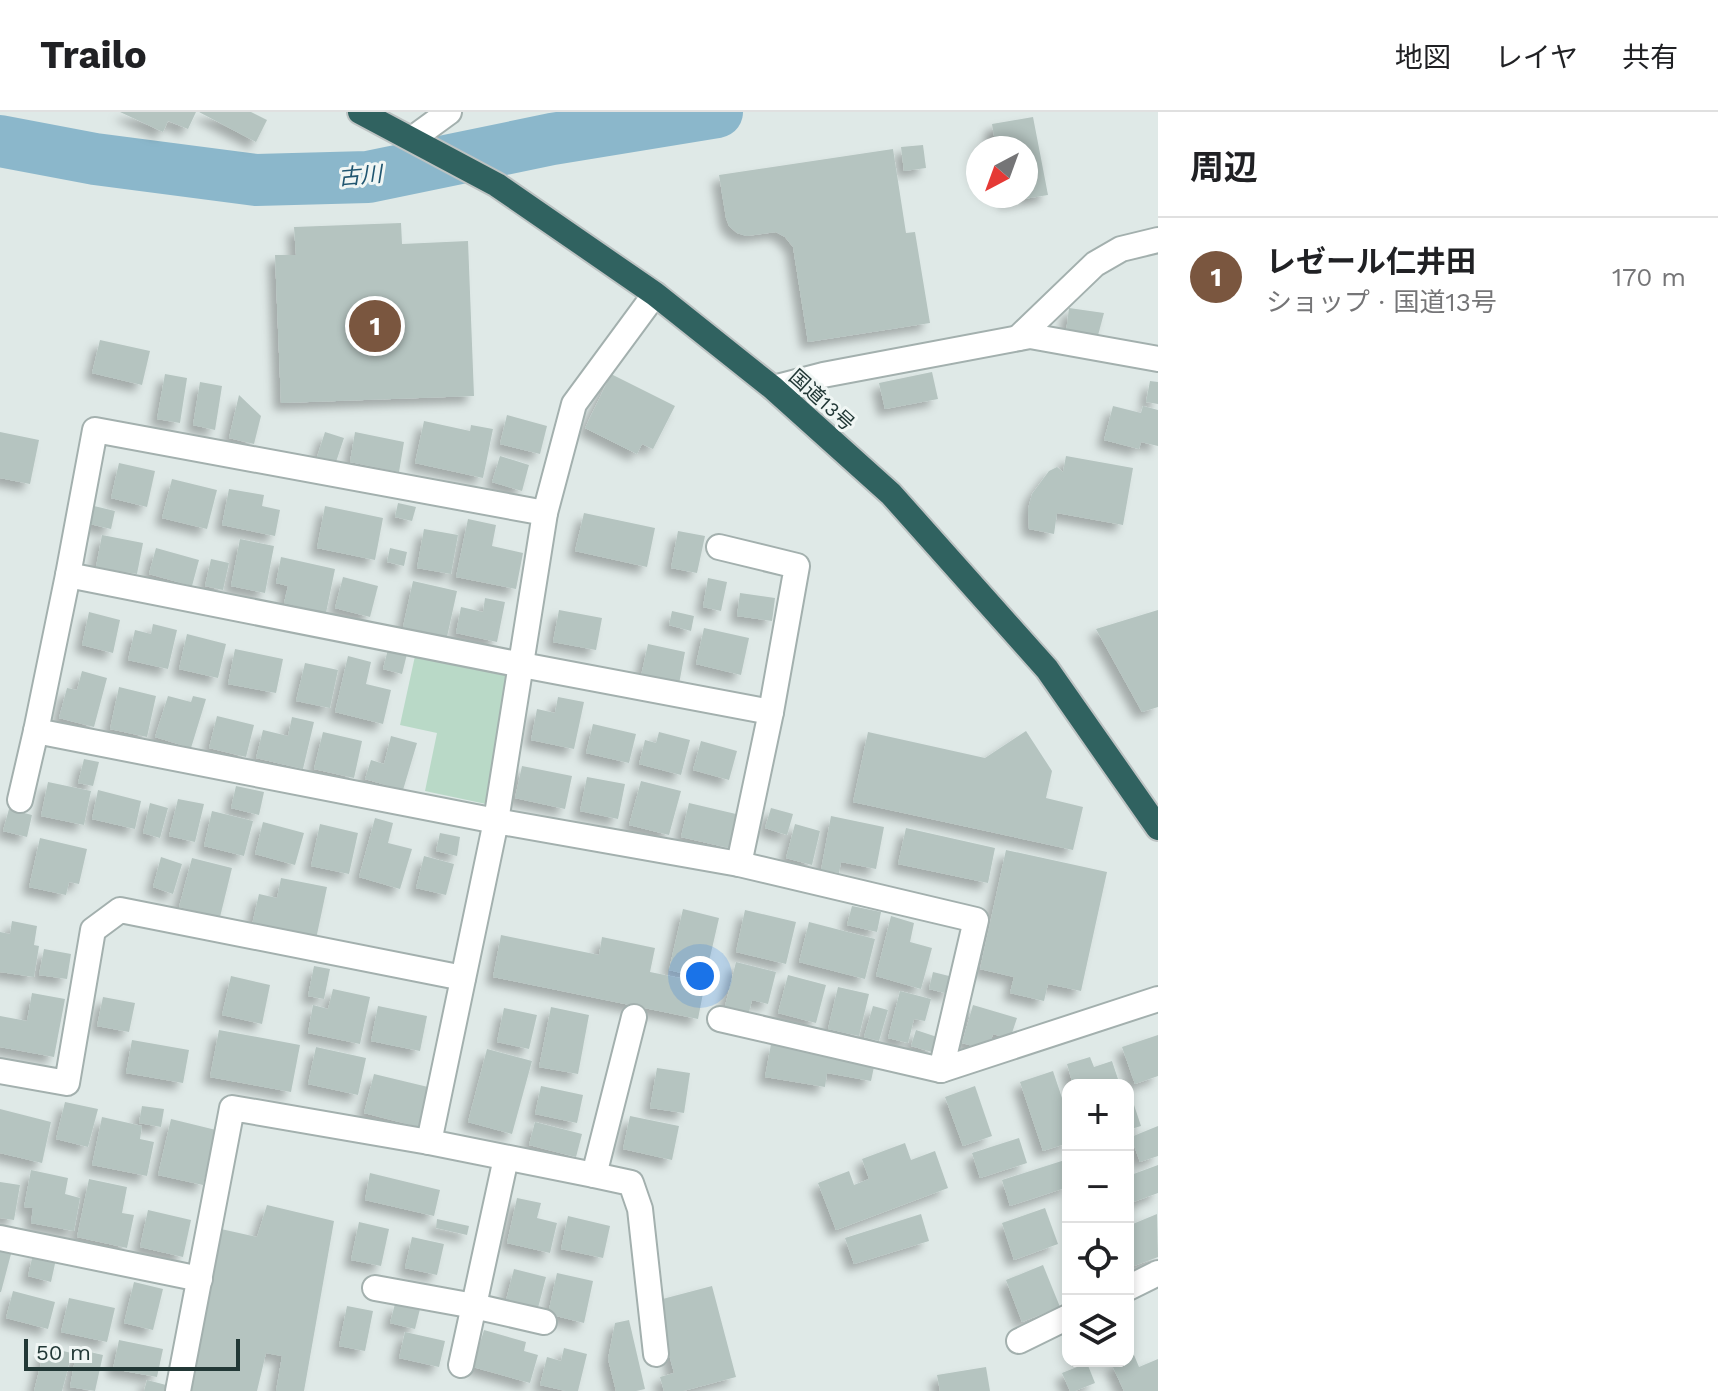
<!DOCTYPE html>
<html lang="ja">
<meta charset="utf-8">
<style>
:root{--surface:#fff;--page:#f6f6f6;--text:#202124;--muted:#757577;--line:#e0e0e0;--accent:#7a563f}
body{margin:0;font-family:"Work Sans","Noto Sans JP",sans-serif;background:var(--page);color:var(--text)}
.controls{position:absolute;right:24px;bottom:24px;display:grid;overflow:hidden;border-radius:16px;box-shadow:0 4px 12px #0003}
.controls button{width:72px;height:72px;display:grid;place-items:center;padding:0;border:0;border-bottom:2px solid var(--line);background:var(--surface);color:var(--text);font:40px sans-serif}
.compass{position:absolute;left:966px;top:24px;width:72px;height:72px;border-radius:50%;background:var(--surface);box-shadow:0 4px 12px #0003;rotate:221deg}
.scale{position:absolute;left:24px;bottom:20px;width:216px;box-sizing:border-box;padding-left:8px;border:4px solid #223836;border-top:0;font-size:22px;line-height:28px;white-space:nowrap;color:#223836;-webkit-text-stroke:6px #f0f6f4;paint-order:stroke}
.you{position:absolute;left:700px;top:864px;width:28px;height:28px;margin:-20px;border:6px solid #fff;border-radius:50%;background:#1a73e8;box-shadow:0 0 0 12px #1a73e833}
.badge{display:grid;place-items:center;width:52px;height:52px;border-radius:50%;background:var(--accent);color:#fff;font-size:26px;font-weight:700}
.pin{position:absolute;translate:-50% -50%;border:4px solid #fff;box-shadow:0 2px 8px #0006}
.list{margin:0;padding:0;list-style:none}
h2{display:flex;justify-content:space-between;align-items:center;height:104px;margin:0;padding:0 32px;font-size:34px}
h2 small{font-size:26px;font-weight:400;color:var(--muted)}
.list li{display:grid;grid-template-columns:52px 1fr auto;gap:24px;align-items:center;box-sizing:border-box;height:120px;padding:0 32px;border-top:2px solid var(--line)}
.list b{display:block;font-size:30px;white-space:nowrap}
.list p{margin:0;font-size:26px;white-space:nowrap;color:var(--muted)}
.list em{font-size:26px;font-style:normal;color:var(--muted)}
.icon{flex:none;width:44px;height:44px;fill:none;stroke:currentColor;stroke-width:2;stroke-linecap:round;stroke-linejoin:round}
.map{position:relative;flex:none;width:1158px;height:1279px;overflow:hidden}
header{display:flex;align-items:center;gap:48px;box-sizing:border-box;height:112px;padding:0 40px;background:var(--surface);border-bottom:2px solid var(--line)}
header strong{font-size:38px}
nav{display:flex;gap:44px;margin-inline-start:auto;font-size:28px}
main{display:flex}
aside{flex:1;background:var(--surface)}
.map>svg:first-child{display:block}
</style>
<header>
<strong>Trailo</strong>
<nav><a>地図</a><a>レイヤ</a><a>共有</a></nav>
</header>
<main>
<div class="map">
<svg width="1158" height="1279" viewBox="0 0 1158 1279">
<defs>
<filter id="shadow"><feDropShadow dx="-7" dy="7" stdDeviation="4" flood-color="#0004"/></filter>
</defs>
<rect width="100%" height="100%" fill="#dfe9e7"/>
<path fill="#b9d9c7" d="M415,544L512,564L486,692L425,679L437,621L400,613Z"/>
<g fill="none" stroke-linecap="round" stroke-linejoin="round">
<path stroke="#8bb7cb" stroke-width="52" d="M0,29L95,47L256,68L368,65L552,27L717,0"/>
</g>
<g fill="#b5c4c0" filter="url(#shadow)">
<path d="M120,0H196L188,17L168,9L163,20Z"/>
<path d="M199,0H251L267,8L256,30Z"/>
<path d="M1033,5L1048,83L1006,90L1005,84H1026V36H996L992,12Z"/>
<path d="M923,33L926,56L904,59L901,35Z"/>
<path d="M893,37L906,121L915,120L930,211L808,230L793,135L785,125L776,120L747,124L737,121L729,114L726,106L719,63Z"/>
<path d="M401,111L402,132L468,129L474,284L281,291L275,143H296L294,115Z"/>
<path d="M1069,196L1104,201L1097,227L1066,221Z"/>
<path d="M100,228L150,239L142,273L92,261Z"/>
<path d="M932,260L938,287L885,297L879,271Z"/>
<path d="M165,262L187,266L180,311L157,307Z"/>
<path d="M611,262L675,294L653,337L642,332L637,342L585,316Z"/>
<path d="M1150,269L1158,270V292L1146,290Z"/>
<path d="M200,270L222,274L215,318L193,313Z"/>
<path d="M239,283L261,304L254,332L229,326Z"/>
<path d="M1113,294L1141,301L1143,294L1158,298V334L1141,330L1139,337L1104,328Z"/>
<path d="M507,303L547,314L540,342L500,332Z"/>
<path d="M424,309L470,319L471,313L493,317L483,366L415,351Z"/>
<path d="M0,320L39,328L30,372L0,366Z"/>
<path d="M325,320L344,326L336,350L317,345Z"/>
<path d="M355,320L404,330L399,360L350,350Z"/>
<path d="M500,344L529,353L522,379L492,370Z"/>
<path d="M1066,344L1133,356L1123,413L1057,401L1054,422L1029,417L1028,397L1032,382L1049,359L1057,355L1063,360Z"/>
<path d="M119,351L155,359L147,395L111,386Z"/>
<path d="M172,367L217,378L207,417L162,406Z"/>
<path d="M229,377L264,383L262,394L280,398L275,424L222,413Z"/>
<path d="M398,391L416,395L412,409L395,405Z"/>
<path d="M94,394L115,399L111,417L90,412Z"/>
<path d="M325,394L383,406L375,448L317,436Z"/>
<path d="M584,401L655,416L647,455L575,439Z"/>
<path d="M468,407L496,413L492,434L523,441L516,477L456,465Z"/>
<path d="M424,417L458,423L451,462L417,456Z"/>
<path d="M678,419L705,424L697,461L671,456Z"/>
<path d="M102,423L143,431L137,462L96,455Z"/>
<path d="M240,427L274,434L265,481L231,474Z"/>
<path d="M156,436L199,448L192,474L149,462Z"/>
<path d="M390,436L407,440L404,454L387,450Z"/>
<path d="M281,445L335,457L326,501L284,491L288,474L276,471Z"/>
<path d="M211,447L229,451L223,478L205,474Z"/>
<path d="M343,465L378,474L370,505L335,496Z"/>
<path d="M708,466L727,470L721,499L703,495Z"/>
<path d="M413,469L457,479L447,525L403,515Z"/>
<path d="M740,481L775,486L772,509L737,504Z"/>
<path d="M485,486L505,490L497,530L456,521L461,495L483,500Z"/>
<path d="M559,498L602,506L596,538L553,530Z"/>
<path d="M1158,498V595L1142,600L1096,517Z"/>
<path d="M672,499L694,504L691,519L669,513Z"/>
<path d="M89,500L120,508L113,541L82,533Z"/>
<path d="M153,512L177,518L168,557L128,548L135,518L151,522Z"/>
<path d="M704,516L749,526L741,563L696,552Z"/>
<path d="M187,522L226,532L218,566L179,557Z"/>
<path d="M648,532L685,540L679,572L641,564Z"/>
<path d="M235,537L283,547L276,581L228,572Z"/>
<path d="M388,537L407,542L402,562L383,557Z"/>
<path d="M348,544L371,550L366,572L391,578L383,612L335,600Z"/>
<path d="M305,551L338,558L330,596L296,589Z"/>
<path d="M82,559L107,566L94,615L59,606L67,576L77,578Z"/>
<path d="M119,575L156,584L147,625L110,617Z"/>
<path d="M168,584L191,590L193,584L206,587L191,636L155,625Z"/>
<path d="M558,585L584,590L574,637L531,628L537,597L555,601Z"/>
<path d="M217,604L254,613L246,645L209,636Z"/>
<path d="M292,605L314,610L303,657L256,646L263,618L288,624Z"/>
<path d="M593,612L636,622L629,651L586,641Z"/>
<path d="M1026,619L1052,659L1046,686L1083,695L1073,738L853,690L868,620L985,646Z"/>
<path d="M323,620L362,629L354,666L314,657Z"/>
<path d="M659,620L690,628L681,663L639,652L645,628L656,631Z"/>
<path d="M391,624L417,631L403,678L365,667L371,648L384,652Z"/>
<path d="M701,629L737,639L729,668L693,658Z"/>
<path d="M84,647L99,650L93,674L78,671Z"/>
<path d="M522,654L572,664L565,697L515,686Z"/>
<path d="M587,665L625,672L618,707L580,699Z"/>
<path d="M641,669L681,679L669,723L629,713Z"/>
<path d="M48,670L91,679L84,713L41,704Z"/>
<path d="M236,674L264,680L259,703L231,696Z"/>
<path d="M98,678L141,689L135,717L92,707Z"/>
<path d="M178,687L204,692L195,730L169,724Z"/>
<path d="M150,691L168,696L160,726L143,721Z"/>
<path d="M689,691L736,702L729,736L681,725Z"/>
<path d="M771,696L793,702L787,723L765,716Z"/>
<path d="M9,697L32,703L27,725L3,719Z"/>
<path d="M212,699L253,709L244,744L204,734Z"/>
<path d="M831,704L884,715L876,757L841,750L839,761L821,758Z"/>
<path d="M375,706L393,711L388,731L412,737L400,777L359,765Z"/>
<path d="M263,710L304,721L295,753L255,742Z"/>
<path d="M320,712L358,721L349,762L311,754Z"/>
<path d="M795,712L820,719L812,753L786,746Z"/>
<path d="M906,716L995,736L988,771L898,752Z"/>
<path d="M440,721L460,725L457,744L436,739Z"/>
<path d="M40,726L87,737L79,772L69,770L66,783L29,775Z"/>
<path d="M1006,738L1107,760L1081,879L1048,872L1044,889L1010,881L1014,865L980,857Z"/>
<path d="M424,744L454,752L446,783L416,776Z"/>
<path d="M161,745L182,752L173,782L153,775Z"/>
<path d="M192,746L232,756L220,805L179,795Z"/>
<path d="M281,766L327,775L316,827L252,813L259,782L277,786Z"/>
<path d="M852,794L881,800L877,820L847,813Z"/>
<path d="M683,797L719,806L705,867L669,858Z"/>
<path d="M745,798L796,810L786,852L736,840Z"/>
<path d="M891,804L914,811L910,830L932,836L921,877L876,864Z"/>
<path d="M12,809L37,814L34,833L39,834L34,865L0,860V820L10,822Z"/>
<path d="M809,810L875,827L865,867L799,850Z"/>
<path d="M501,823L599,843L602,825L655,836L650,860L705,871L698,907L493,865Z"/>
<path d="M44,837L71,842L67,867L39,863Z"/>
<path d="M736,850L776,860L768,892L752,888L748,904L724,898Z"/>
<path d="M314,854L330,857L324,887L308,884Z"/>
<path d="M933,860L953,865L949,882L929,877Z"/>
<path d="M788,863L826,873L816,911L778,901Z"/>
<path d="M231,864L270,873L262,912L222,903Z"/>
<path d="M838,875L869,882L859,924L828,917Z"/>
<path d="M333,877L370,885L360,932L308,921L313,893L328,897Z"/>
<path d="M900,879L931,887L925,909L914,907L908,931L888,926Z"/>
<path d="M32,881L65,887L54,945L0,935V904L27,909Z"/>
<path d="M103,885L135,891L129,920L97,914Z"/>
<path d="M973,893L1017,906L1010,927L993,922L988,938L962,931Z"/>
<path d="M378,894L427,904L420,939L371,929Z"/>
<path d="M873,894L888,898L879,929L864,925Z"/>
<path d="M551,895L589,903L578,962L539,955Z"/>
<path d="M504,896L537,903L529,937L497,930Z"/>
<path d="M219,918L300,933L291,980L210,965Z"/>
<path d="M916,918L937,925L932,940L911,934Z"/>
<path d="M1158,923V964L1135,972L1122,935Z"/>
<path d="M132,928L189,938L183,971L126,961Z"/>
<path d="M771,932L875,950L871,969L827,961L825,975L765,965Z"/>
<path d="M316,935L366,946L358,983L308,972Z"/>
<path d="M487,937L532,949L512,1022L468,1010Z"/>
<path d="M1090,945L1094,955L1112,949L1120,973H1073L1067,952Z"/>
<path d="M657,956L690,961L684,1001L650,996Z"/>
<path d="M1053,959L1068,1004V1031L1043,1039L1020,970Z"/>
<path d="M374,962L428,975L419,1015L364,1001Z"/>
<path d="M541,974L583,983L577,1011L535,1002Z"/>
<path d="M975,974L992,1024L963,1034L945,985Z"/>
<path d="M65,990L98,997L88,1035L56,1027Z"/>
<path d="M1133,990L1141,1014L1128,1018V992Z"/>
<path d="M142,994L164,997L161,1015L139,1011Z"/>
<path d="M0,997L51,1010L42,1051L0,1041Z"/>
<path d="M630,1004L679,1014L672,1048L623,1037Z"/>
<path d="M102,1005L142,1014L140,1027L154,1030L147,1064L92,1053Z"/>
<path d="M171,1007L216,1018L203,1073L158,1063Z"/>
<path d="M535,1010L582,1022L576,1045L529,1033Z"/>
<path d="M1158,1014V1044L1140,1050L1131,1025Z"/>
<path d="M1019,1026L1027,1051L980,1066L972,1041Z"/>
<path d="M905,1031L911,1048L935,1039L948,1076L836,1118L818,1071L849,1059L854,1073L869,1067L862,1047Z"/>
<path d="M1068,1047V1075L1010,1094L1002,1068Z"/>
<path d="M1158,1053V1081L1128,1092V1064Z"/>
<path d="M31,1058L68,1066L65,1082L80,1086L74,1119L31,1111L33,1096L24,1095Z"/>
<path d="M370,1061L440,1078L434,1104L365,1088Z"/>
<path d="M89,1067L127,1075L122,1101L134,1103L127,1136L77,1125Z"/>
<path d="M0,1070L20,1073L14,1108L0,1106Z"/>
<path d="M517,1086L541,1091L537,1106L557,1111L550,1141L507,1131Z"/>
<path d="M267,1093L334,1109L304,1279H276L282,1244L266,1241L257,1279H188L221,1117L257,1125Z"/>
<path d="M1045,1096L1058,1132L1014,1148L1002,1111Z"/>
<path d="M148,1098L191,1108L183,1145L140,1135Z"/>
<path d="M921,1102L929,1129L854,1152L845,1126Z"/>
<path d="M1157,1102L1158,1145L1134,1154L1128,1139V1114Z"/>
<path d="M568,1104L610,1114L603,1146L561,1137Z"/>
<path d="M437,1107L469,1114L467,1123L436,1116Z"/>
<path d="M359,1110L389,1117L381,1154L351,1148Z"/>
<path d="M412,1125L444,1132L437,1163L405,1156Z"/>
<path d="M0,1139L11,1142L1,1180H0Z"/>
<path d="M33,1142L56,1147L51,1170L28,1164Z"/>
<path d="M1043,1153L1060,1195L1022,1210L1006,1168Z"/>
<path d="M514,1157L546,1165L538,1196L506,1188Z"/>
<path d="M557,1161L593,1169L584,1211L548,1202Z"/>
<path d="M134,1170L163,1177L153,1218L124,1211Z"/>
<path d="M712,1174L736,1265L683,1279H664L660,1265L674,1261L655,1189Z"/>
<path d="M13,1179L55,1190L48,1217L6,1206Z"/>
<path d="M69,1186L115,1196L107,1230L61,1220Z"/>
<path d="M395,1192L420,1197L415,1217L390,1211Z"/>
<path d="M347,1194L373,1199L365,1239L339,1234Z"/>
<path d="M629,1208L645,1277L636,1279H616L608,1247L615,1211Z"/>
<path d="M484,1218L526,1230L524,1239L538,1243L530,1271L473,1255Z"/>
<path d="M405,1220L445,1229L439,1255L399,1246Z"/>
<path d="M119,1228L163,1237L157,1265L113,1257Z"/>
<path d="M45,1235L72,1241L62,1279H34Z"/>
<path d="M564,1236L587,1242L578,1279H566L540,1273L547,1245L561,1249Z"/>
<path d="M77,1237L103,1243L95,1279L70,1275Z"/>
<path d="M1134,1243L1139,1255L1158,1247V1279H1124L1112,1253L1121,1249H1128V1246Z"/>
<path d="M1087,1251L1095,1271L1075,1279H1070L1062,1261Z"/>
<path d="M986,1255L990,1279H940L937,1263Z"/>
<path d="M147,1268L166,1273L164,1279H144Z"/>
</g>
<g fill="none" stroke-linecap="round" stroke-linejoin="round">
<g stroke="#a3b0ae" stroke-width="28">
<g id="minor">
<path d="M412,27L449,0"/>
<path d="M1018,226L1095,152L1121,137L1158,128"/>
<path d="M773,276L823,263L1030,224L1158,247"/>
<path d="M95,318L545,401L496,709L36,619L68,463Z"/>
<path d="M545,401L574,292L655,182"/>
<path d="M719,435L797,454L771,600L739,752"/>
<path d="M68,463L522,553L771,600"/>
<path d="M20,688L36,619"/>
<path d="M634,905L594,1063L429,1030L496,709L739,752L976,808L941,958L1158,887"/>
<path d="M720,907L941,958"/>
<path d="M0,959L67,971L93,818L120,798L463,866"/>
<path d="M594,1063L631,1071L640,1097L656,1242"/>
<path d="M0,1126L200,1167"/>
<path d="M375,1176L474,1194L544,1210"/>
<path d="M1128,1176L1158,1161"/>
<path d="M1019,1229L1068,1205"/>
<path d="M461,1253L506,1046"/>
<path d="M178,1279L232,996L429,1030"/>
</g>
</g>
<g stroke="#bdc3c3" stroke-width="28">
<path id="highway" d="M360,0L497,73L655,182L773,276L891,382L1047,557L1158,716"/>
</g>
<use href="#minor" stroke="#fff" stroke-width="24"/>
<use href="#highway" stroke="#306260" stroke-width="24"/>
</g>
<g text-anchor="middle" stroke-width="6" stroke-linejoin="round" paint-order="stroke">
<g font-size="20" fill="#223836" stroke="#f0f6f4">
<text transform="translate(822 288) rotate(42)" y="7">国道13号</text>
</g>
<g font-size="22" font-style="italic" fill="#205670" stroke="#f0f6f4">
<text transform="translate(360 63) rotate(-5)" y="8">古川</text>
</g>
</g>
</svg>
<div class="controls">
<button>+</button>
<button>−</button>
<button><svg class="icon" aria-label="locate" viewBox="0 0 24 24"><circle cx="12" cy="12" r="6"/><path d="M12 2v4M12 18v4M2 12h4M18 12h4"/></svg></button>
<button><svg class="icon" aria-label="layers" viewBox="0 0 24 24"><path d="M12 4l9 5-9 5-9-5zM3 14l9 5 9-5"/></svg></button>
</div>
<svg class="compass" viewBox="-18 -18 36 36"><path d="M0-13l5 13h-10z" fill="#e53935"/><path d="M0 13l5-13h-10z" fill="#757577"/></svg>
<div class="scale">50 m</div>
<div class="you"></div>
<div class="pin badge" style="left:375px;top:214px">1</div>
</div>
<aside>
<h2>周辺<small></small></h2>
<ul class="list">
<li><span class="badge">1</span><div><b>レゼール仁井田</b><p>ショップ · 国道13号</p></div><em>170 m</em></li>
</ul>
</aside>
</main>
